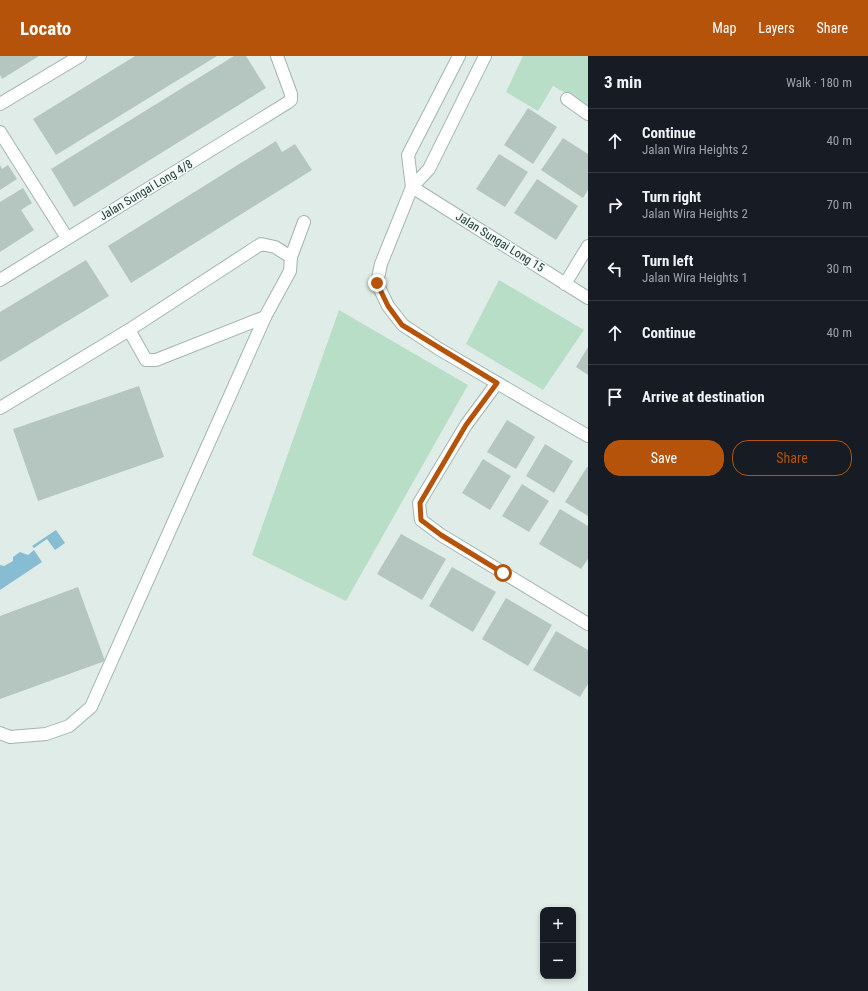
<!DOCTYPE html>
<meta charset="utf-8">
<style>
:root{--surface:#171b24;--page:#20242c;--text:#f1f3f6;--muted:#9ea1a6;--line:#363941;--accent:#b45309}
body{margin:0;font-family:"Roboto Condensed",sans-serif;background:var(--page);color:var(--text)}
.controls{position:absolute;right:12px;bottom:12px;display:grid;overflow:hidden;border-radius:8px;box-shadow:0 2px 6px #0003}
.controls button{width:36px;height:36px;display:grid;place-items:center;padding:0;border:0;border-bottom:1px solid var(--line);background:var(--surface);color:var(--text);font:20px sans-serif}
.stop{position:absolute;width:12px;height:12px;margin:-9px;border:3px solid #b45309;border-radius:50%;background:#fff}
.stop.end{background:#b45309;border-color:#fff;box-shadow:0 1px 4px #0008}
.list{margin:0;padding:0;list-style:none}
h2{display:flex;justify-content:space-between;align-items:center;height:52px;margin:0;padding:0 16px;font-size:17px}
h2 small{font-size:13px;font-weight:400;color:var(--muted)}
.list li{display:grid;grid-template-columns:26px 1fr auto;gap:12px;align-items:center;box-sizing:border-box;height:64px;padding:0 16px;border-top:1px solid var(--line)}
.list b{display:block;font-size:15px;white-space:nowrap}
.list p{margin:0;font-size:13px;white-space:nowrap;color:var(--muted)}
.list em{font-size:13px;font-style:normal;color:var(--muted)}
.actions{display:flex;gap:8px;padding:12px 16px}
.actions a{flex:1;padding:9px 0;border:1px solid var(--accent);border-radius:16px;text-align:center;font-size:14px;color:var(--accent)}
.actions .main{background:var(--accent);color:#fff}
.icon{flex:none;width:22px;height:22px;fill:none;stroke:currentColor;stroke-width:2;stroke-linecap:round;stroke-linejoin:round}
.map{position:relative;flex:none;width:588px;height:935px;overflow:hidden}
header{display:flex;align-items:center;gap:24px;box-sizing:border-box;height:56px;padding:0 20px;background:var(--accent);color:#fff}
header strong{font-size:19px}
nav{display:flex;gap:22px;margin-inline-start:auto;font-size:14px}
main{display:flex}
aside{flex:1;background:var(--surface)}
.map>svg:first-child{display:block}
</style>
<header>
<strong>Locato</strong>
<nav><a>Map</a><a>Layers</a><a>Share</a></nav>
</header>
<main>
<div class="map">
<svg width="588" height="935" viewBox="0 0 588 935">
<rect width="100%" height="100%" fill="#e0ece8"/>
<g fill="#b8dec7">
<path d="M523,0H588V50L553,30L538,55L506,36Z"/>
<path d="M499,224L584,274L543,334L466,288Z"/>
<path d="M339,254L468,329L346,545L252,499Z"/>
</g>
<g fill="#86bdd3">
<path d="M56,474L65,487L55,494L47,483L34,492L32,490Z"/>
<path d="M34,494L42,506L0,534V509L4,510L13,505V501L20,496L28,499Z"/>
</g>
<g fill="#b5c6c1">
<path d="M0,0H39L2,23L0,19Z"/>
<path d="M135,0H217L56,99L33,63Z"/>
<path d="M234,0H246L266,32L74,151L51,113Z"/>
<path d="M528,52L557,71L533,108L504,89Z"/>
<path d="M563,82L588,98V134L583,142L541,114Z"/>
<path d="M276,85L282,96L295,88L312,114L131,227L108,190Z"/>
<path d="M499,98L528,116L505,151L476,133Z"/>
<path d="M0,109L2,113L8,109L17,123L0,134Z"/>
<path d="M537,123L578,150L556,184L514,157Z"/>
<path d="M23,132L32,147L21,154L34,174L0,196V146Z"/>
<path d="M86,204L109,240L0,306V256Z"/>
<path d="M588,291V319L576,311Z"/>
<path d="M139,330L164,401L38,445L13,373Z"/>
<path d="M507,364L535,381L516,413L487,396Z"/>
<path d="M545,388L573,405L554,437L526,420Z"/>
<path d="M483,403L511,420L490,454L462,437Z"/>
<path d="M587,411H588V460L565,446Z"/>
<path d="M522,428L549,445L529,476L502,460Z"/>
<path d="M560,453L588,470V503L581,513L539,488Z"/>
<path d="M401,478L446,503L422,544L377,518Z"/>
<path d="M452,511L496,536L473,576L429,550Z"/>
<path d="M78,531L105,605L0,643V560Z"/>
<path d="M506,542L552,569L528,610L482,583Z"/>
<path d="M556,575L588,594V628L580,641L533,614Z"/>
</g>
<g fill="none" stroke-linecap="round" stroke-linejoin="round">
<g stroke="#a3b4b0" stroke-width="14">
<g id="minor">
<path d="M485,0L429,113L412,131L381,208L377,227L388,250L403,269L439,293L588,380"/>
<path d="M567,43L588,58"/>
<path d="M0,48L80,0"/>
<path d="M0,76L67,182"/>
<path d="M412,131L588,242"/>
<path d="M412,131L408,99L459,0"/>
<path d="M291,201L304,166"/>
<path d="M0,224L287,47L291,44V38L277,0"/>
<path d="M565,228L588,190"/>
<path d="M129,274L146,304H156L265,261"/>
<path d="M497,327L466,369L419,447L421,464L441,479L588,568"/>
<path d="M0,352L129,274L261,188L275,191L291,201L290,215L265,261L91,651L69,670L46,678L10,681L0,677"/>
</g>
</g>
<use href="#minor" stroke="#fff" stroke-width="12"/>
</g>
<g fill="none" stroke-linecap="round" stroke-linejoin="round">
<path stroke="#b45309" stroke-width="5" d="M377,227L388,250L402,269L497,327L466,369L420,447L421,464L441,479L503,517"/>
</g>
<g text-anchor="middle" stroke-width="3" stroke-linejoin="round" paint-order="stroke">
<g font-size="12" fill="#203d39" stroke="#f1f8f5">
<text transform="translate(146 134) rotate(-31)" y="4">Jalan Sungai Long 4/8</text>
<text transform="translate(500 186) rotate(32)" y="4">Jalan Sungai Long 15</text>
</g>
</g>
</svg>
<div class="controls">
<button>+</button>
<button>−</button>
</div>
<div class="stop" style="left:503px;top:517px"></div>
<div class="stop end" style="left:377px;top:227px"></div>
</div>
<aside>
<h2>3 min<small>Walk · 180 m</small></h2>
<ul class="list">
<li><svg class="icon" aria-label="ahead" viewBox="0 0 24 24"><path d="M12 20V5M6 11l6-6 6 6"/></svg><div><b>Continue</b><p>Jalan Wira Heights 2</p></div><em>40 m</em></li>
<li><svg class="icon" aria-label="right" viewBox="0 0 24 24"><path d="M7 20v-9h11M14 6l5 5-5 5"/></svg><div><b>Turn right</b><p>Jalan Wira Heights 2</p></div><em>70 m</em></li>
<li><svg class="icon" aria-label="left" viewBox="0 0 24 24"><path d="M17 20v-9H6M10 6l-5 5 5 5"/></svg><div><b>Turn left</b><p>Jalan Wira Heights 1</p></div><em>30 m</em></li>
<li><svg class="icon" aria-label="ahead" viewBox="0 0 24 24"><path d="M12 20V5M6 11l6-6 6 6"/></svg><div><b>Continue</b></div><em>40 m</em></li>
<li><svg class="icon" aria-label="arrive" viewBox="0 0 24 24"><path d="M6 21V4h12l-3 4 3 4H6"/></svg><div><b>Arrive at destination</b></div></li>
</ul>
<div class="actions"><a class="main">Save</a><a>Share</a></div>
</aside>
</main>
